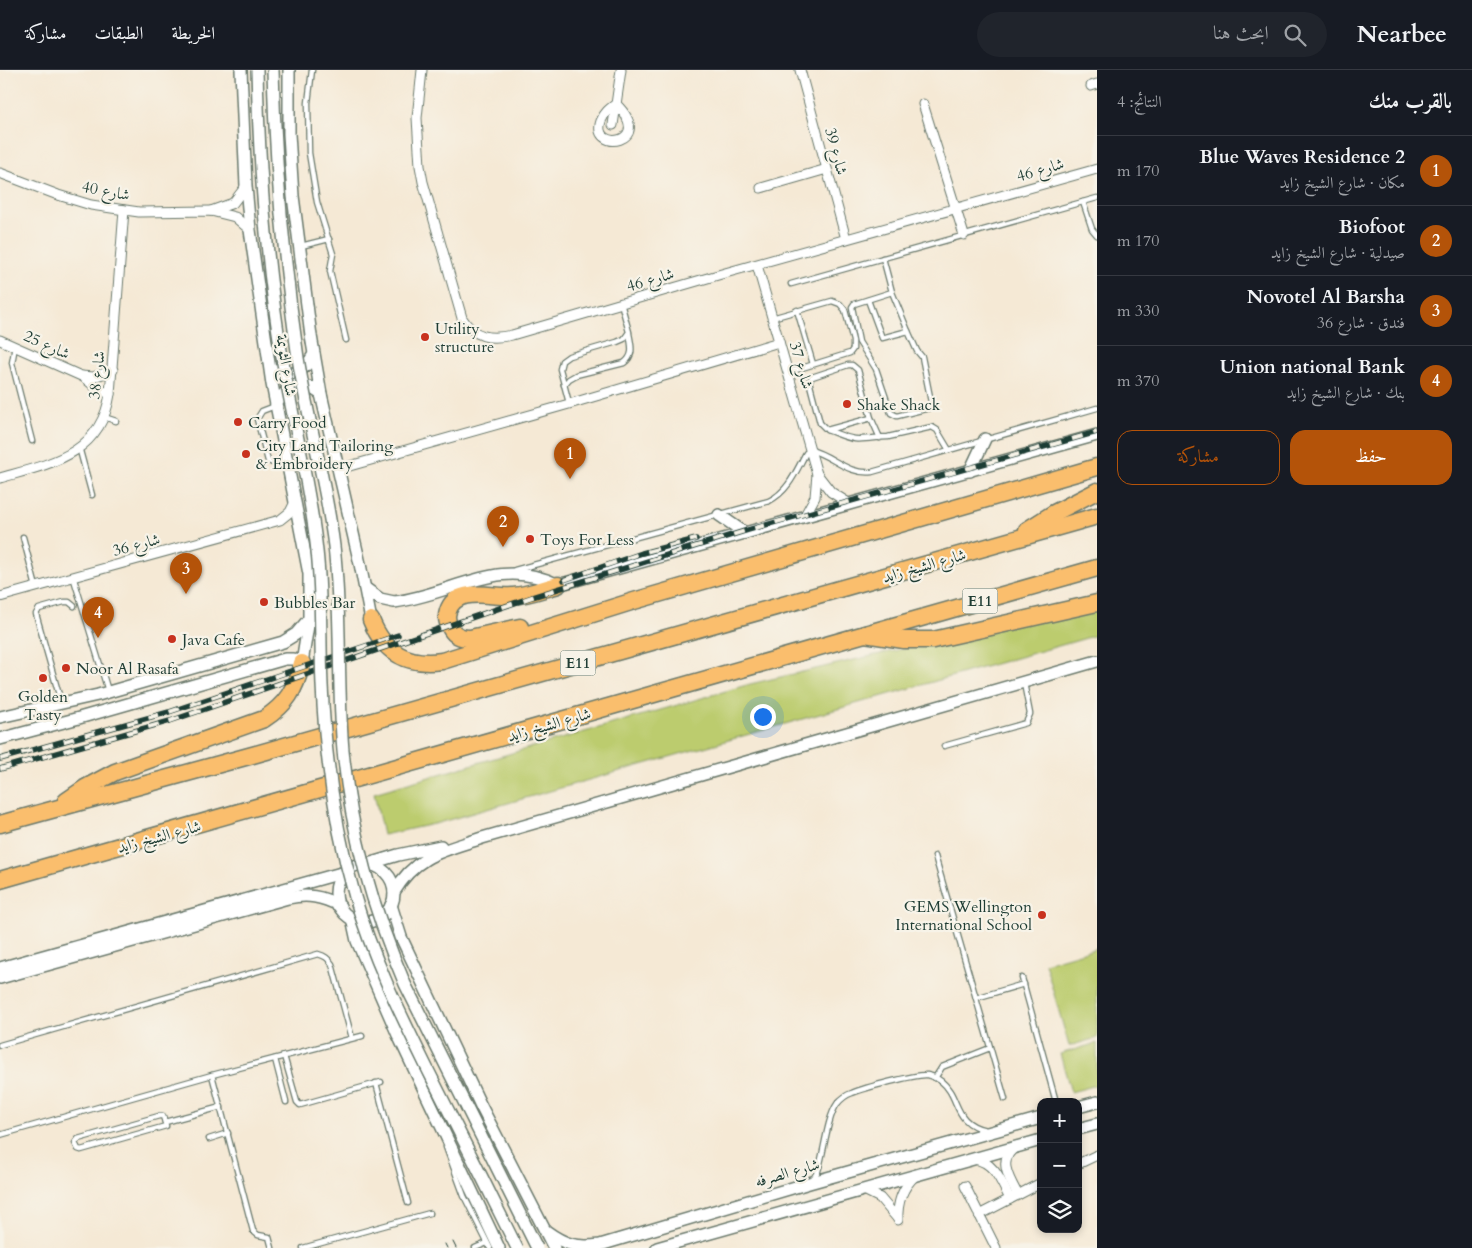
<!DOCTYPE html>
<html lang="ar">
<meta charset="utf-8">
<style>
:root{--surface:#171b24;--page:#20242c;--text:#f1f3f6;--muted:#9ea1a6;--line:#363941;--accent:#b45309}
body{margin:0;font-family:Cardo,Amiri,serif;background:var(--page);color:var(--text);direction:rtl}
.controls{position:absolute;right:15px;bottom:15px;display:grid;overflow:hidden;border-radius:10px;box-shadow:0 2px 8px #0003}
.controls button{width:45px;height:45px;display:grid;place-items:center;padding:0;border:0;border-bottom:1px solid var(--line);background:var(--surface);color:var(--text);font:25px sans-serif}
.you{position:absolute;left:762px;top:646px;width:18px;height:18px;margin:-12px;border:4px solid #fff;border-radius:50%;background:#1a73e8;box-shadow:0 0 0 8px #1a73e833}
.badge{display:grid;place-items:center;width:32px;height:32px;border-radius:50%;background:var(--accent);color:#fff;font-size:16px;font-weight:700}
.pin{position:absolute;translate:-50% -41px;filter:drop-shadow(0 1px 2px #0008)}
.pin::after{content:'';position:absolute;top:26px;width:18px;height:15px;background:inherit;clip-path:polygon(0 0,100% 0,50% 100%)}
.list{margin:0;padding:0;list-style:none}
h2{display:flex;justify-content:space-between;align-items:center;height:65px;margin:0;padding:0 20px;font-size:21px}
h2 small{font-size:16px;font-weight:400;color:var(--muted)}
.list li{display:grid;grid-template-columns:32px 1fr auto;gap:15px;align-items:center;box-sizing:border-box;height:70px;padding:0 20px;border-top:1px solid var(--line)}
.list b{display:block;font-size:19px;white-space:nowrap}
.list p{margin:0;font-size:16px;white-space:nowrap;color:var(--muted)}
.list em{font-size:16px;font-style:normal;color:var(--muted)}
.actions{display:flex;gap:10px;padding:15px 20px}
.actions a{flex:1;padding:11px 0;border:1px solid var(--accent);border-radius:15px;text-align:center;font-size:18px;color:var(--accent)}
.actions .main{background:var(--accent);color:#fff}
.icon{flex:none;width:28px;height:28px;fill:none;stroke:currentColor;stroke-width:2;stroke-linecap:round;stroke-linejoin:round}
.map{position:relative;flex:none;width:1097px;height:1178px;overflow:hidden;direction:ltr}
header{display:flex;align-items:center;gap:30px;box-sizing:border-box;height:70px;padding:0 25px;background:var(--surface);border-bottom:1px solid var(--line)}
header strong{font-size:24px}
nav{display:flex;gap:28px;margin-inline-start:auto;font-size:18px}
.search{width:350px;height:45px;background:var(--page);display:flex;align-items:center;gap:12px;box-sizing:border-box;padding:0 18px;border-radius:28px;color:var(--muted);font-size:19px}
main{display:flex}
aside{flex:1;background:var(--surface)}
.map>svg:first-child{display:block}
</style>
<header>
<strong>Nearbee</strong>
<div class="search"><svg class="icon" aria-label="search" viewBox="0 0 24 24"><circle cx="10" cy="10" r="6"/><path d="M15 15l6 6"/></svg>ابحث هنا</div>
<nav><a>الخريطة</a><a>الطبقات</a><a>مشاركة</a></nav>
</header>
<main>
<aside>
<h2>بالقرب منك<small>النتائج: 4</small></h2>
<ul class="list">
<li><span class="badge">1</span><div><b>Blue Waves Residence 2</b><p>مكان · شارع الشيخ زايد</p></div><em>170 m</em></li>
<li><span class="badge">2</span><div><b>Biofoot</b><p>صيدلية · شارع الشيخ زايد</p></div><em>170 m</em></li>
<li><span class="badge">3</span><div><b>Novotel Al Barsha</b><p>فندق · شارع 36</p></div><em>330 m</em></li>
<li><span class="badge">4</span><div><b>Union national Bank</b><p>بنك · شارع الشيخ زايد</p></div><em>370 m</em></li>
</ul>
<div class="actions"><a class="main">حفظ</a><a>مشاركة</a></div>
</aside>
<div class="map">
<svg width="1097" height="1178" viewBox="0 0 1097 1178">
<rect width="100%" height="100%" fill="#f7f3e8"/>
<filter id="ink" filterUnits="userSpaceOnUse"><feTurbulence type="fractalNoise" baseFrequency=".02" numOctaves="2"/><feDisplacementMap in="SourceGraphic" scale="10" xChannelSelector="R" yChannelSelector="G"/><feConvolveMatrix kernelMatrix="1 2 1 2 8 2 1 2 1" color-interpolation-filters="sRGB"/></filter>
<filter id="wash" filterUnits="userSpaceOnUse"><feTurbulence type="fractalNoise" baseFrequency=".0096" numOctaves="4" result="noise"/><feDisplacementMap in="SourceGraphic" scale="20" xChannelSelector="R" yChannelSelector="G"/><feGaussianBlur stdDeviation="1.12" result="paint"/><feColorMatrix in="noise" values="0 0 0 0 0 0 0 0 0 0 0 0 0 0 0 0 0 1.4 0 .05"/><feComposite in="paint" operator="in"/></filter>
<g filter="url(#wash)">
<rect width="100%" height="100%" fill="#f5e9d5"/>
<g fill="#bccc6e" stroke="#6e8451">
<path d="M1097,534V565L438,753L383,765L374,723L750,614Z"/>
<path d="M1097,878V968L1069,976L1045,893Z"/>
<path d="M1097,973V1015L1071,1022L1060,984Z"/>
</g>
</g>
<g filter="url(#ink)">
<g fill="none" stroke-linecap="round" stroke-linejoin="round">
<g stroke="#6a796c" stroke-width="7">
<g id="service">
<path d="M312,0L308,33L309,83L317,132L333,184L330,201L346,270"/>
<path d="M1083,132L1092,159L1097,165"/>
<path d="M301,176L329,169"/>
<path d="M883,188L892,222L908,261L917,281L922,287L931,332L929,338L897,346L891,343L876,299L859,272L852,237L854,234L892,222"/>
<path d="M791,214L1097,128"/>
<path d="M868,230L882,268L908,261"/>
<path d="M797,240L813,294"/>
<path d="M772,248L832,231L840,234L845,240L853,271V279L850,283L789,302"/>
<path d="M15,276L12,293L32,371"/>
<path d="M564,315L569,309L576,305L624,293C635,285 631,275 629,263"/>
<path d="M569,333L560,299L562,291L569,286L617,272L624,269L629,262L621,233"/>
<path d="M275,336L262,341L257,349L268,391L273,393L287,391"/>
<path d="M104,347L116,351"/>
<path d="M827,360L820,353L809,311L812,307L848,295H852L858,300L871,348"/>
<path d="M880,368L871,348L827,360C836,363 846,368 855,369C866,370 878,367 888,367L932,357L937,360L949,380"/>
<path d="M79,377L92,425"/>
<path d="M23,467L36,517"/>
<path d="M515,500L769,431C789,421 796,401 806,383L810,380C832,385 847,405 872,402L1097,338"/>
<path d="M73,506L108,621"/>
<path d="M61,632L36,544L39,539L64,532H69L74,536"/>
<path d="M944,676L1026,653L1030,644L1024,613"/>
<path d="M935,786L1005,1029"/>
<path d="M1022,908L1056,1032"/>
<path d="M976,928L1024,914"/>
<path d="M0,975L318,884C325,886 328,888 332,894L352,968"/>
<path d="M284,986L297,1032L300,1035L381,1012"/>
<path d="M275,989L286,1032"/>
<path d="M212,1005L253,1161L258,1165L269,1167L272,1178"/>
<path d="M935,1008L942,997L990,978"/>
<path d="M376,1013L408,1133"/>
<path d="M159,1046H163L166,1056L81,1080L78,1079L75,1073L78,1069Z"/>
<path d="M165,1052L221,1037"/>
<path d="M0,1065L212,1005L362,966"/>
<path d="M209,1069L228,1063"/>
<path d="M446,1077L464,1126L490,1178"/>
<path d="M813,1109L818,1101C824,1083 827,1048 837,1034C841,1029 846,1025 852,1023C864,1018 916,1004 927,1005C932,1006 937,1008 941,1011C961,1027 952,1053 986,1060"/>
<path d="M303,1178L430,1143"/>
<path d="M475,1178L487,1173"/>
</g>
</g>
<g stroke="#6a796c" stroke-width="11">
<g id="minor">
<path d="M422,0L417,48L420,96L423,112L462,248C474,268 491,270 512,265L718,205L1097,99"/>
<path d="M800,0L846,169"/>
<path d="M1091,16L1097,14"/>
<path d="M616,34C657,74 590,83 601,51C604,43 609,39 616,34Z"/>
<path d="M923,34L964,165"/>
<path d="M613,55L621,0"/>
<path d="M0,103L58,125L91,135L139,142L211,141L235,147L250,160"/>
<path d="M761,118L827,99"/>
<path d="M211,141L233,133L246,116"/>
<path d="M757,195L817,404L815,427L804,447"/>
<path d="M0,270L81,306L94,307L113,300"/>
<path d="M82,306L98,319L110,324"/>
<path d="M339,399L569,334L779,272"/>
<path d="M817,404L831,422L850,434"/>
<path d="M0,408C49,394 101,385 110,324L124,140"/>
<path d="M0,527L280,450L290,442L295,432"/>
<path d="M1016,1077C996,1089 1010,1110 1018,1125"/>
<path d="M974,1089C995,1092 1001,1112 1010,1129"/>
<path d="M1078,1094L1097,1085"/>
<path d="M965,1116L996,1178"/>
<path d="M864,1120L880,1128L897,1148"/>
<path d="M979,1145L1041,1113"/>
<path d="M898,1150C897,1132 902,1118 915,1106"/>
</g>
</g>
<g stroke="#6a796c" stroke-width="14">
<g id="tertiary">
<path d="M289,0V64L293,126L311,266L321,324L360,494L371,550"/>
<path d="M278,299C296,310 306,298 314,284"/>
<path d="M276,335C289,313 299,308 321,324"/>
<path d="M970,401L985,369"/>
<path d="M719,445L745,463"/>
<path d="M365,518L380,529L394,532C452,525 500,485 558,515L1097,365"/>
<path d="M0,647L98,625L283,572L296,564L308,550"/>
<path d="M0,669L79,648L285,589H293L302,593L309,549V504L272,314L250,160L246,116L241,0"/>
<path d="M368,794L398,785L441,776"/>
<circle cx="365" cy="823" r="29"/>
<path d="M394,822C417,784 443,781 482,768L1097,591"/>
<path d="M391,835L401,867L481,1036L554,1178"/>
<path d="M352,848L357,871L398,965L499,1178"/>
<path d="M0,898L345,802"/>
<path d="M0,908L288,828C307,824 322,826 340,836"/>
<path d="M1078,1037L1097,1032"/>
<path d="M1078,1059L1097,1054"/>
<path d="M546,1161C565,1175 577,1178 600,1175L809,1113L1041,1048"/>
<path d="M657,1178L1041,1070"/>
</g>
</g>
<g stroke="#6a796c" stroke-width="19">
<g id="motorway">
<path d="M1027,460L1054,443L1097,421"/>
<path d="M371,550C384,583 408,596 442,591L634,531L1097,397"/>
<path d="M520,557L470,568C463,568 455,566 451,559C447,553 446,547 448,541C456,515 494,528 513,526C528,525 543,519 558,515"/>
<path d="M865,564L904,570H933L1097,533"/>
<path d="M66,731L85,718L115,702L264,649C287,634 295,620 302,593"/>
<path d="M0,754L249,686L1097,446"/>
<path d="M0,810C366,708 731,600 1097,498"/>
</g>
</g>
<use href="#service" stroke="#fff" stroke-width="4.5"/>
<use href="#minor" stroke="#fff" stroke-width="9"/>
<use href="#tertiary" stroke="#fff" stroke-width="11"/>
<use href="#motorway" stroke="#fabe6d" stroke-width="16"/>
<g stroke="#1f3d34" stroke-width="1">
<path d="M453,1172L456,1178"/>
<path d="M445,1174L447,1178"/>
</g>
<g stroke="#1f3d34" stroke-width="5.5">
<g id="rail">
<path d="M564,510L642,483L696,469"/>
<path d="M0,689L169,642L398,565"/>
<path d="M0,699L170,651L532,527L748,460L1097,362"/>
</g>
</g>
<use href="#rail" stroke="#f7f3e8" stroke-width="4" stroke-dasharray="11" stroke-linecap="butt"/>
<g stroke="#6a796c" stroke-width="14" stroke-linecap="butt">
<g id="tertiary-bridge">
<path d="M257,0C259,96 266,192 282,287C293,352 310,415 317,481C322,525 320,570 322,615C325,687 335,758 355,827C373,889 401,945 429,1002C459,1061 488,1119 517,1178"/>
<path d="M273,0C275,97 284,192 298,288C308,351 326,412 334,476C342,543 337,612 343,680C351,764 372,837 405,914L537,1178"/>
</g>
</g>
<use href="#tertiary-bridge" stroke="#fff" stroke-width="11"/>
</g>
</g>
<g fill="#c8321e" stroke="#f7f3e8" stroke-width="2">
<circle cx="425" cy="267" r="5"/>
<circle cx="847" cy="334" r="5"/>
<circle cx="238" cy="352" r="5"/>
<circle cx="246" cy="384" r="5"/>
<circle cx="530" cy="469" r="5"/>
<circle cx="264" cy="532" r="5"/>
<circle cx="172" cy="569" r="5"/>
<circle cx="66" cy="598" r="5"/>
<circle cx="43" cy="608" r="5"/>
<circle cx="1042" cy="845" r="5"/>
</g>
<g text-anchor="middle" stroke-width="4.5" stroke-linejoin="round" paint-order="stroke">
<g fill="#f7f3e8" stroke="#60746a" stroke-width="1">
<rect x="962.5" y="518.5" width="35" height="25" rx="4"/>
<rect x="560.5" y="580.5" width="35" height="25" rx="4"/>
</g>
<g font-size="15" font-weight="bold" fill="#1f3d34">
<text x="980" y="536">E11</text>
<text x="578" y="598">E11</text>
</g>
<g font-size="16" fill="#1f3d34" stroke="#f7f3e8">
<text transform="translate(837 81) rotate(75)" y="6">شارع 39</text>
<text transform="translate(1040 99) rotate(-16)" y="6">شارع 46</text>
<text transform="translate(106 120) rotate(11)" y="6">شارع 40</text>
<text transform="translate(650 209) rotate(-16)" y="6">شارع 46</text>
<text transform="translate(47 274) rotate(24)" y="6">شارع 25</text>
<text transform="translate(287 295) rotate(81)" y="6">شارع الثويمة</text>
<text transform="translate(802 295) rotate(74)" y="6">شارع 37</text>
<text transform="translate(96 305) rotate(-83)" y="6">شارع 38</text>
<text transform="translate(136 474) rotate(-15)" y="6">شارع 36</text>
<text transform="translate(924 495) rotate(-16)" y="6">شارع الشيخ زايد</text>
<text transform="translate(549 654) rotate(-16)" y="6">شارع الشيخ زايد</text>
<text transform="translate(159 766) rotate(-15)" y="6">شارع الشيخ زايد</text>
<text transform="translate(787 1102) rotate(-16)" y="6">شارع الصرفه</text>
</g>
<g font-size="16" fill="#1f3d34" stroke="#f7f3e8" text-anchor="start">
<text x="435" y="264">Utility<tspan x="435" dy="18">structure</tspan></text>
<text x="857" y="340">Shake Shack</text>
<text x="248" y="358">Carry Food</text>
<text x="256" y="381">City Land Tailoring<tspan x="256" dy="18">&amp; Embroidery</tspan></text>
<text x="540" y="475">Toys For Less</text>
<text x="274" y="538">Bubbles Bar</text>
<text x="182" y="575">Java Cafe</text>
<text x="76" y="604">Noor Al Rasafa</text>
<text x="43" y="632" text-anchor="middle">Golden<tspan x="43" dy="18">Tasty</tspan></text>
<text x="1032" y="842" text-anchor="end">GEMS Wellington<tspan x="1032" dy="18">International School</tspan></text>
</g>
</g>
</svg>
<div class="controls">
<button>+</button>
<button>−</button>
<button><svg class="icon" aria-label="layers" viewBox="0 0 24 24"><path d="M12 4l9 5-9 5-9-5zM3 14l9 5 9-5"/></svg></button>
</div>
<div class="you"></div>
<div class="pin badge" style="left:570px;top:409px">1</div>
<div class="pin badge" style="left:503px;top:477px">2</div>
<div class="pin badge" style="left:186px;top:524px">3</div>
<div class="pin badge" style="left:98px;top:568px">4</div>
</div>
</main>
